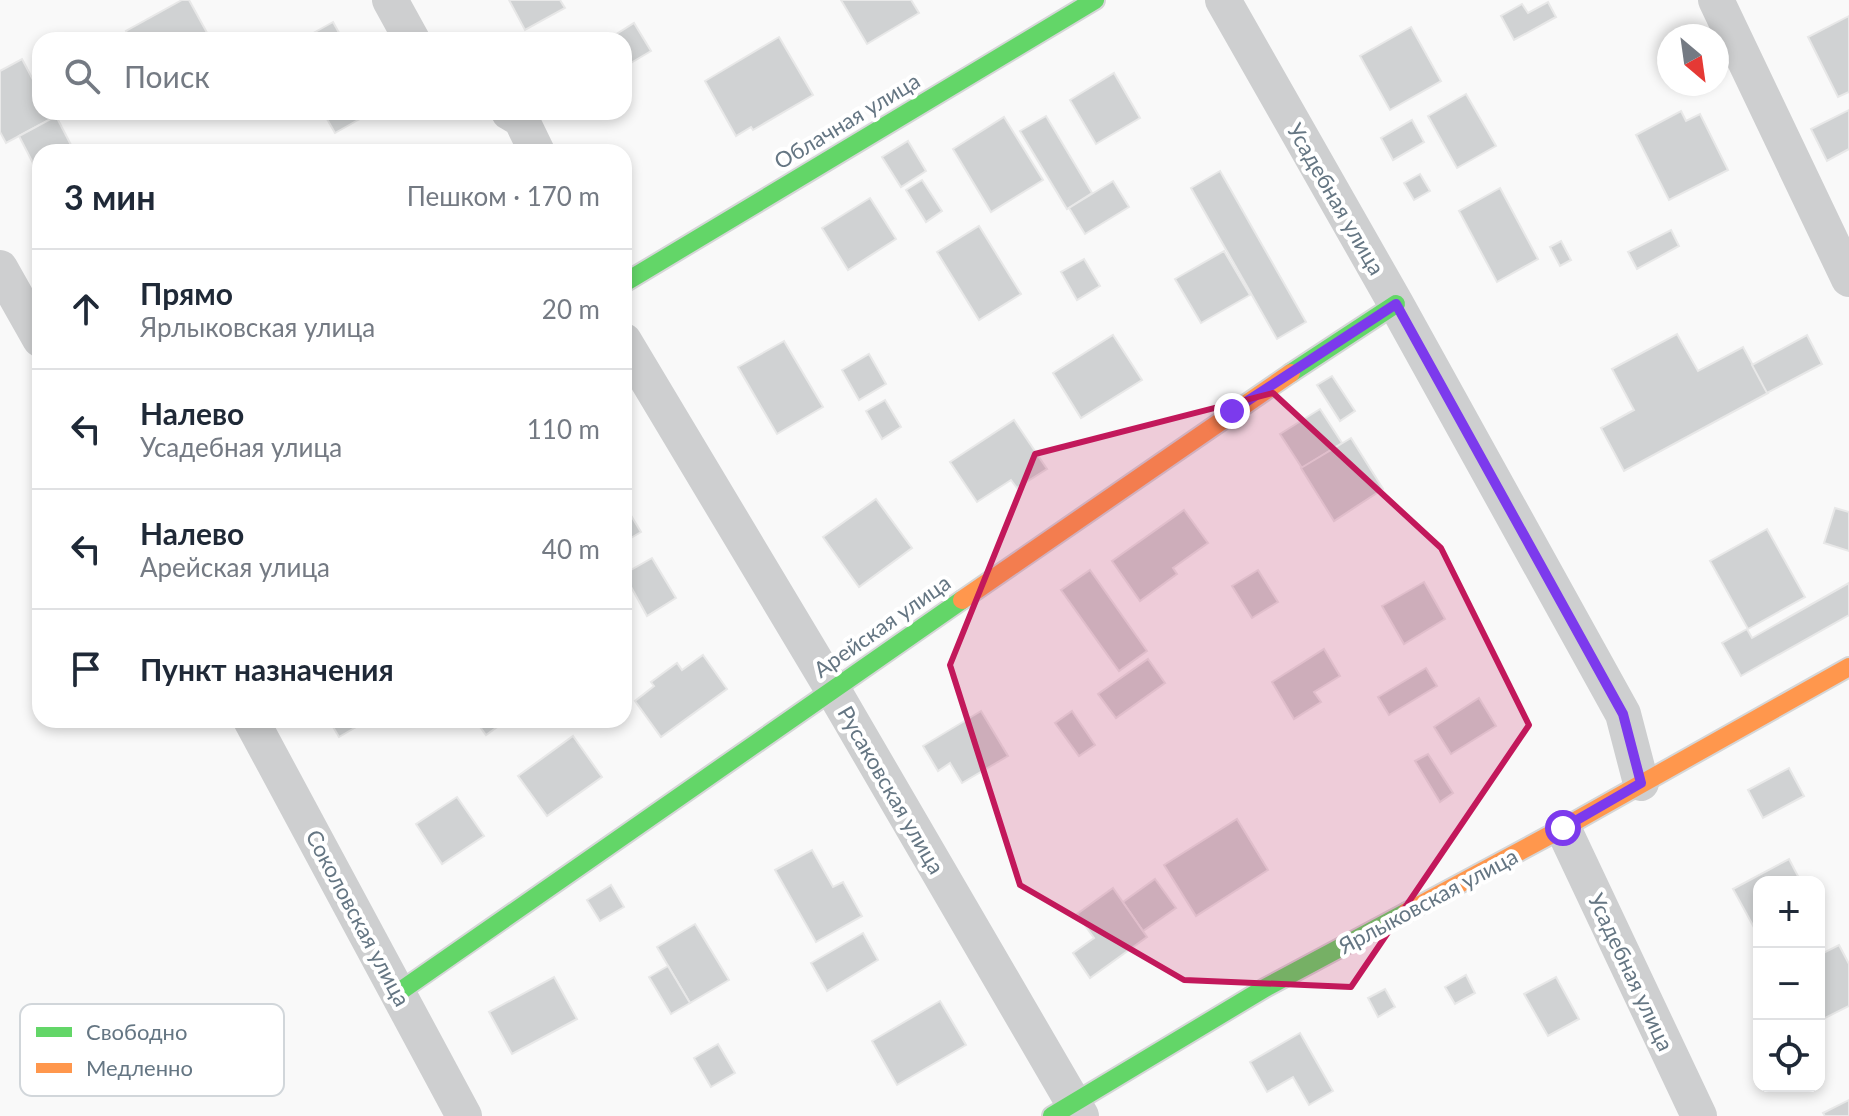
<!DOCTYPE html>
<html lang="ru">
<meta charset="utf-8">
<style>
:root{--surface:#fff;--page:#f6f6f7;--text:#1f2937;--muted:#747a83;--line:#e0e1e3}
body{margin:0;font-family:Lato,sans-serif;background:var(--page);color:var(--text)}
.controls{position:absolute;right:24px;bottom:24px;display:grid;overflow:hidden;border-radius:16px;box-shadow:0 4px 12px #0003}
.controls button{width:72px;height:72px;display:grid;place-items:center;padding:0;border:0;border-bottom:2px solid var(--line);background:var(--surface);color:var(--text);font:40px sans-serif}
.compass{position:absolute;left:1657px;top:24px;width:72px;height:72px;border-radius:50%;background:var(--surface);box-shadow:0 4px 12px #0003;rotate:151deg}
.stop{position:absolute;width:24px;height:24px;margin:-18px;border:6px solid #7c3aed;border-radius:50%;background:#fff}
.stop.end{background:#7c3aed;border-color:#fff;box-shadow:0 2px 8px #0008}
.list{margin:0;padding:0;list-style:none}
h2{display:flex;justify-content:space-between;align-items:center;height:104px;margin:0;padding:0 32px;font-size:34px}
h2 small{font-size:26px;font-weight:400;color:var(--muted)}
.list li{display:grid;grid-template-columns:52px 1fr auto;gap:24px;align-items:center;box-sizing:border-box;height:120px;padding:0 32px;border-top:2px solid var(--line)}
.list b{display:block;font-size:30px;white-space:nowrap}
.list p{margin:0;font-size:26px;white-space:nowrap;color:var(--muted)}
.list em{font-size:26px;font-style:normal;color:var(--muted)}
.icon{flex:none;width:44px;height:44px;fill:none;stroke:currentColor;stroke-width:2;stroke-linecap:round;stroke-linejoin:round}
.map{position:relative;flex:none;width:1849px;height:1116px;overflow:hidden}
.search{position:absolute;background:var(--surface);box-shadow:0 4px 12px #0003;left:32px;top:32px;width:600px;height:88px;display:flex;align-items:center;gap:20px;box-sizing:border-box;padding:0 28px;border-radius:24px;color:var(--muted);font-size:30px}
.panel{position:absolute;background:var(--surface);box-shadow:0 4px 12px #0003;left:32px;top:144px;width:600px;height:584px;border-radius:24px}
.map>svg:first-child{display:block}
</style>
<div class="map">
<svg width="1849" height="1116" viewBox="0 0 1849 1116">
<rect width="100%" height="100%" fill="#f9f9f9"/>
<g fill="#d0d2d3" stroke="#e8e8e8" stroke-width="2">
<path d="M182,0H189L211,40H131L126,31Z"/>
<path d="M509,0H560L565,8L525,30Z"/>
<path d="M841,0H911L919,13L867,44Z"/>
<path d="M1548,2L1556,17L1514,40L1501,16L1522,4L1528,13Z"/>
<path d="M1849,16V92L1838,97L1808,37Z"/>
<path d="M333,22L343,40H301Z"/>
<path d="M634,23L651,51L624,67V40H607Z"/>
<path d="M1411,27L1441,81L1390,110L1360,56Z"/>
<path d="M779,37L813,95L753,130L751,127L736,136L705,81Z"/>
<path d="M22,59L40,93V112H50L53,118L6,143L0,132V71Z"/>
<path d="M1114,73L1140,118L1096,144L1070,100Z"/>
<path d="M1466,94L1496,146L1457,168L1428,116Z"/>
<path d="M1849,110V149L1827,161L1811,129Z"/>
<path d="M1681,111L1686,121L1700,114L1728,170L1669,200L1636,135Z"/>
<path d="M323,112H372L335,133Z"/>
<path d="M56,116L72,147L64,152H40V164L35,167L19,136Z"/>
<path d="M1046,116L1092,193L1067,209L1020,131Z"/>
<path d="M1004,117L1043,180L991,212L953,149Z"/>
<path d="M1412,120L1424,142L1393,160L1381,138Z"/>
<path d="M908,141L926,171L901,187L882,157Z"/>
<path d="M1220,171L1306,322L1277,339L1191,188Z"/>
<path d="M1420,174L1430,191L1414,200L1404,183Z"/>
<path d="M922,180L942,211L926,222L906,190Z"/>
<path d="M1113,181L1129,207L1085,234L1069,208Z"/>
<path d="M1500,188L1538,259L1497,282L1459,211Z"/>
<path d="M870,198L896,239L848,270L822,228Z"/>
<path d="M979,226L1021,294L979,320L937,252Z"/>
<path d="M1671,230L1679,246L1637,269L1628,252Z"/>
<path d="M1561,241L1571,260L1560,266L1550,247Z"/>
<path d="M1224,251L1250,295L1201,323L1175,279Z"/>
<path d="M1084,259L1100,286L1077,300L1061,272Z"/>
<path d="M1677,334L1698,371L1743,347L1768,393L1624,471L1601,428L1634,410L1612,369Z"/>
<path d="M1113,335L1142,380L1081,418L1053,373Z"/>
<path d="M1807,335L1822,364L1767,393L1752,365Z"/>
<path d="M784,341L823,407L777,434L738,367Z"/>
<path d="M869,354L886,384L859,400L842,370Z"/>
<path d="M1332,376L1355,411L1340,421L1317,385Z"/>
<path d="M885,400L901,427L882,439L866,411Z"/>
<path d="M1320,409L1342,443L1302,468L1280,434Z"/>
<path d="M1014,420L1047,469L1017,488L1011,480L977,502L950,462Z"/>
<path d="M1351,438L1383,489L1334,521L1301,468Z"/>
<path d="M876,499L912,548L859,587L823,537Z"/>
<path d="M624,504L641,532L624,542Z"/>
<path d="M1835,508L1849,512V551L1824,543Z"/>
<path d="M1184,510L1208,543L1173,568L1177,574L1140,601L1112,561Z"/>
<path d="M1767,529L1805,597L1748,629L1710,561Z"/>
<path d="M652,558L676,598L647,616L624,574Z"/>
<path d="M1090,570L1147,651L1119,671L1061,590Z"/>
<path d="M1258,570L1278,602L1252,618L1232,586Z"/>
<path d="M1424,582L1445,619L1404,644L1382,606Z"/>
<path d="M1849,583V615L1741,676L1722,643L1747,629L1752,638Z"/>
<path d="M1324,649L1340,676L1314,692L1321,702L1294,719L1272,682Z"/>
<path d="M703,655L727,689L661,737L635,701L654,686L651,682L677,663L682,670Z"/>
<path d="M1148,659L1165,683L1116,718L1098,694Z"/>
<path d="M1426,668L1437,686L1389,715L1378,697Z"/>
<path d="M1479,698L1496,726L1451,754L1434,727Z"/>
<path d="M981,711L1008,756L962,783L950,763L938,771L923,746Z"/>
<path d="M1072,711L1095,745L1079,756L1055,723Z"/>
<path d="M329,720H368L339,737Z"/>
<path d="M475,720H507L486,735Z"/>
<path d="M573,736L602,777L547,816L518,776Z"/>
<path d="M1428,754L1453,793L1440,802L1415,761Z"/>
<path d="M1789,768L1804,796L1763,818L1748,790Z"/>
<path d="M457,797L484,836L442,864L416,824Z"/>
<path d="M1237,819L1268,870L1196,916L1164,865Z"/>
<path d="M812,850L833,887L843,882L862,916L816,942L775,870Z"/>
<path d="M1789,859L1801,882H1759V929L1756,931L1733,889Z"/>
<path d="M1155,879L1176,908L1143,931L1123,902Z"/>
<path d="M611,885L624,907L600,921L587,900Z"/>
<path d="M1113,888L1147,937L1090,978L1073,953L1094,938L1077,914Z"/>
<path d="M695,924L729,980L690,1003L657,947Z"/>
<path d="M863,933L878,960L827,991L811,963Z"/>
<path d="M1839,945L1849,964V1006L1819,1021V955Z"/>
<path d="M668,966L690,1003L671,1014L649,977Z"/>
<path d="M1466,975L1475,993L1455,1004L1445,987Z"/>
<path d="M554,977L577,1019L512,1054L489,1012Z"/>
<path d="M1556,977L1579,1019L1548,1036L1524,994Z"/>
<path d="M1385,989L1395,1007L1378,1017L1368,998Z"/>
<path d="M940,1001L966,1045L897,1085L872,1041Z"/>
<path d="M1300,1033L1333,1091L1309,1105L1293,1077L1267,1092L1250,1062Z"/>
<path d="M718,1044L735,1073L711,1087L694,1058Z"/>
<path d="M1849,1100V1116H1825L1823,1113Z"/>
</g>
<g fill="none" stroke-linecap="round" stroke-linejoin="round">
<g stroke="#d5d6d7" stroke-width="22">
<g id="fast">
<path d="M624,283L1095,0"/>
<path d="M1291,373L1396,304"/>
<path d="M399,992L962,600"/>
<path d="M1052,1116L1265,988L1407,912"/>
</g>
</g>
<g stroke="#d5d6d7" stroke-width="22">
<g id="slow">
<path d="M962,600L1291,373"/>
<path d="M1407,912L1563,828L1849,667"/>
</g>
</g>
<g stroke="#cecfd0" stroke-width="36">
<path d="M390,0L412,40"/>
<path d="M1223,0L1396,304L1623,714L1641,783"/>
<path d="M1716,0L1849,279"/>
<path d="M509,112L521,119L537,152"/>
<path d="M0,268L40,339"/>
<path d="M624,341L833,690L1081,1116"/>
<path d="M251,720L464,1116"/>
<path d="M1563,828L1699,1116"/>
</g>
<use href="#fast" stroke="#63d668" stroke-width="18"/>
<use href="#slow" stroke="#ff974d" stroke-width="18"/>
</g>
<g fill="none" stroke-linecap="round" stroke-linejoin="round">
<path stroke="#7c3aed" stroke-width="10" d="M1232,411L1396,304L1623,714L1641,783L1563,828"/>
</g>
<path fill="#c2185b" fill-opacity="0.2" stroke="#c2185b" stroke-width="6" stroke-linejoin="round" d="M1273,393L1441,548L1529,725L1351,987L1184,980L1020,885L950,665L1035,454Z"/>
<g text-anchor="middle" stroke-width="8" stroke-linejoin="round" paint-order="stroke">
<g font-size="22" fill="#657683" stroke="#fff">
<text transform="translate(847 121) rotate(-31)" y="8">Облачная улица</text>
<text transform="translate(1336 199) rotate(60)" y="8">Усадебная улица</text>
<text transform="translate(882 626) rotate(-35)" y="8">Арейская улица</text>
<text transform="translate(891 790) rotate(60)" y="8">Русаковская улица</text>
<text transform="translate(1428 901) rotate(-28)" y="8">Ярлыковская улица</text>
<text transform="translate(358 918) rotate(62)" y="8">Соколовская улица</text>
<text transform="translate(1631 972) rotate(65)" y="8">Усадебная улица</text>
</g>
</g>
<rect x="20" y="1004" width="264" height="92" rx="12" fill="#fff" stroke="#d1d6da" stroke-width="2"/>
<rect x="36" y="1027" width="36" height="10" fill="#63d668"/>
<rect x="36" y="1063" width="36" height="10" fill="#ff974d"/>
<g font-size="22" fill="#657683">
<text x="86" y="1040">Свободно</text>
<text x="86" y="1076">Медленно</text>
</g>
</svg>
<div class="controls">
<button>+</button>
<button>−</button>
<button><svg class="icon" aria-label="locate" viewBox="0 0 24 24"><circle cx="12" cy="12" r="6"/><path d="M12 2v4M12 18v4M2 12h4M18 12h4"/></svg></button>
</div>
<svg class="compass" viewBox="-18 -18 36 36"><path d="M0-13l5 13h-10z" fill="#e53935"/><path d="M0 13l5-13h-10z" fill="#747a83"/></svg>
<div class="stop" style="left:1563px;top:828px"></div>
<div class="stop end" style="left:1232px;top:411px"></div>
<div class="search"><svg class="icon" aria-label="search" viewBox="0 0 24 24"><circle cx="10" cy="10" r="6"/><path d="M15 15l6 6"/></svg>Поиск</div>
<section class="panel">
<h2>3 мин<small>Пешком · 170 m</small></h2>
<ul class="list">
<li><svg class="icon" aria-label="ahead" viewBox="0 0 24 24"><path d="M12 20V5M6 11l6-6 6 6"/></svg><div><b>Прямо</b><p>Ярлыковская улица</p></div><em>20 m</em></li>
<li><svg class="icon" aria-label="left" viewBox="0 0 24 24"><path d="M17 20v-9H6M10 6l-5 5 5 5"/></svg><div><b>Налево</b><p>Усадебная улица</p></div><em>110 m</em></li>
<li><svg class="icon" aria-label="left" viewBox="0 0 24 24"><path d="M17 20v-9H6M10 6l-5 5 5 5"/></svg><div><b>Налево</b><p>Арейская улица</p></div><em>40 m</em></li>
<li><svg class="icon" aria-label="arrive" viewBox="0 0 24 24"><path d="M6 21V4h12l-3 4 3 4H6"/></svg><div><b>Пункт назначения</b></div></li>
</ul>
</section>
</div>
